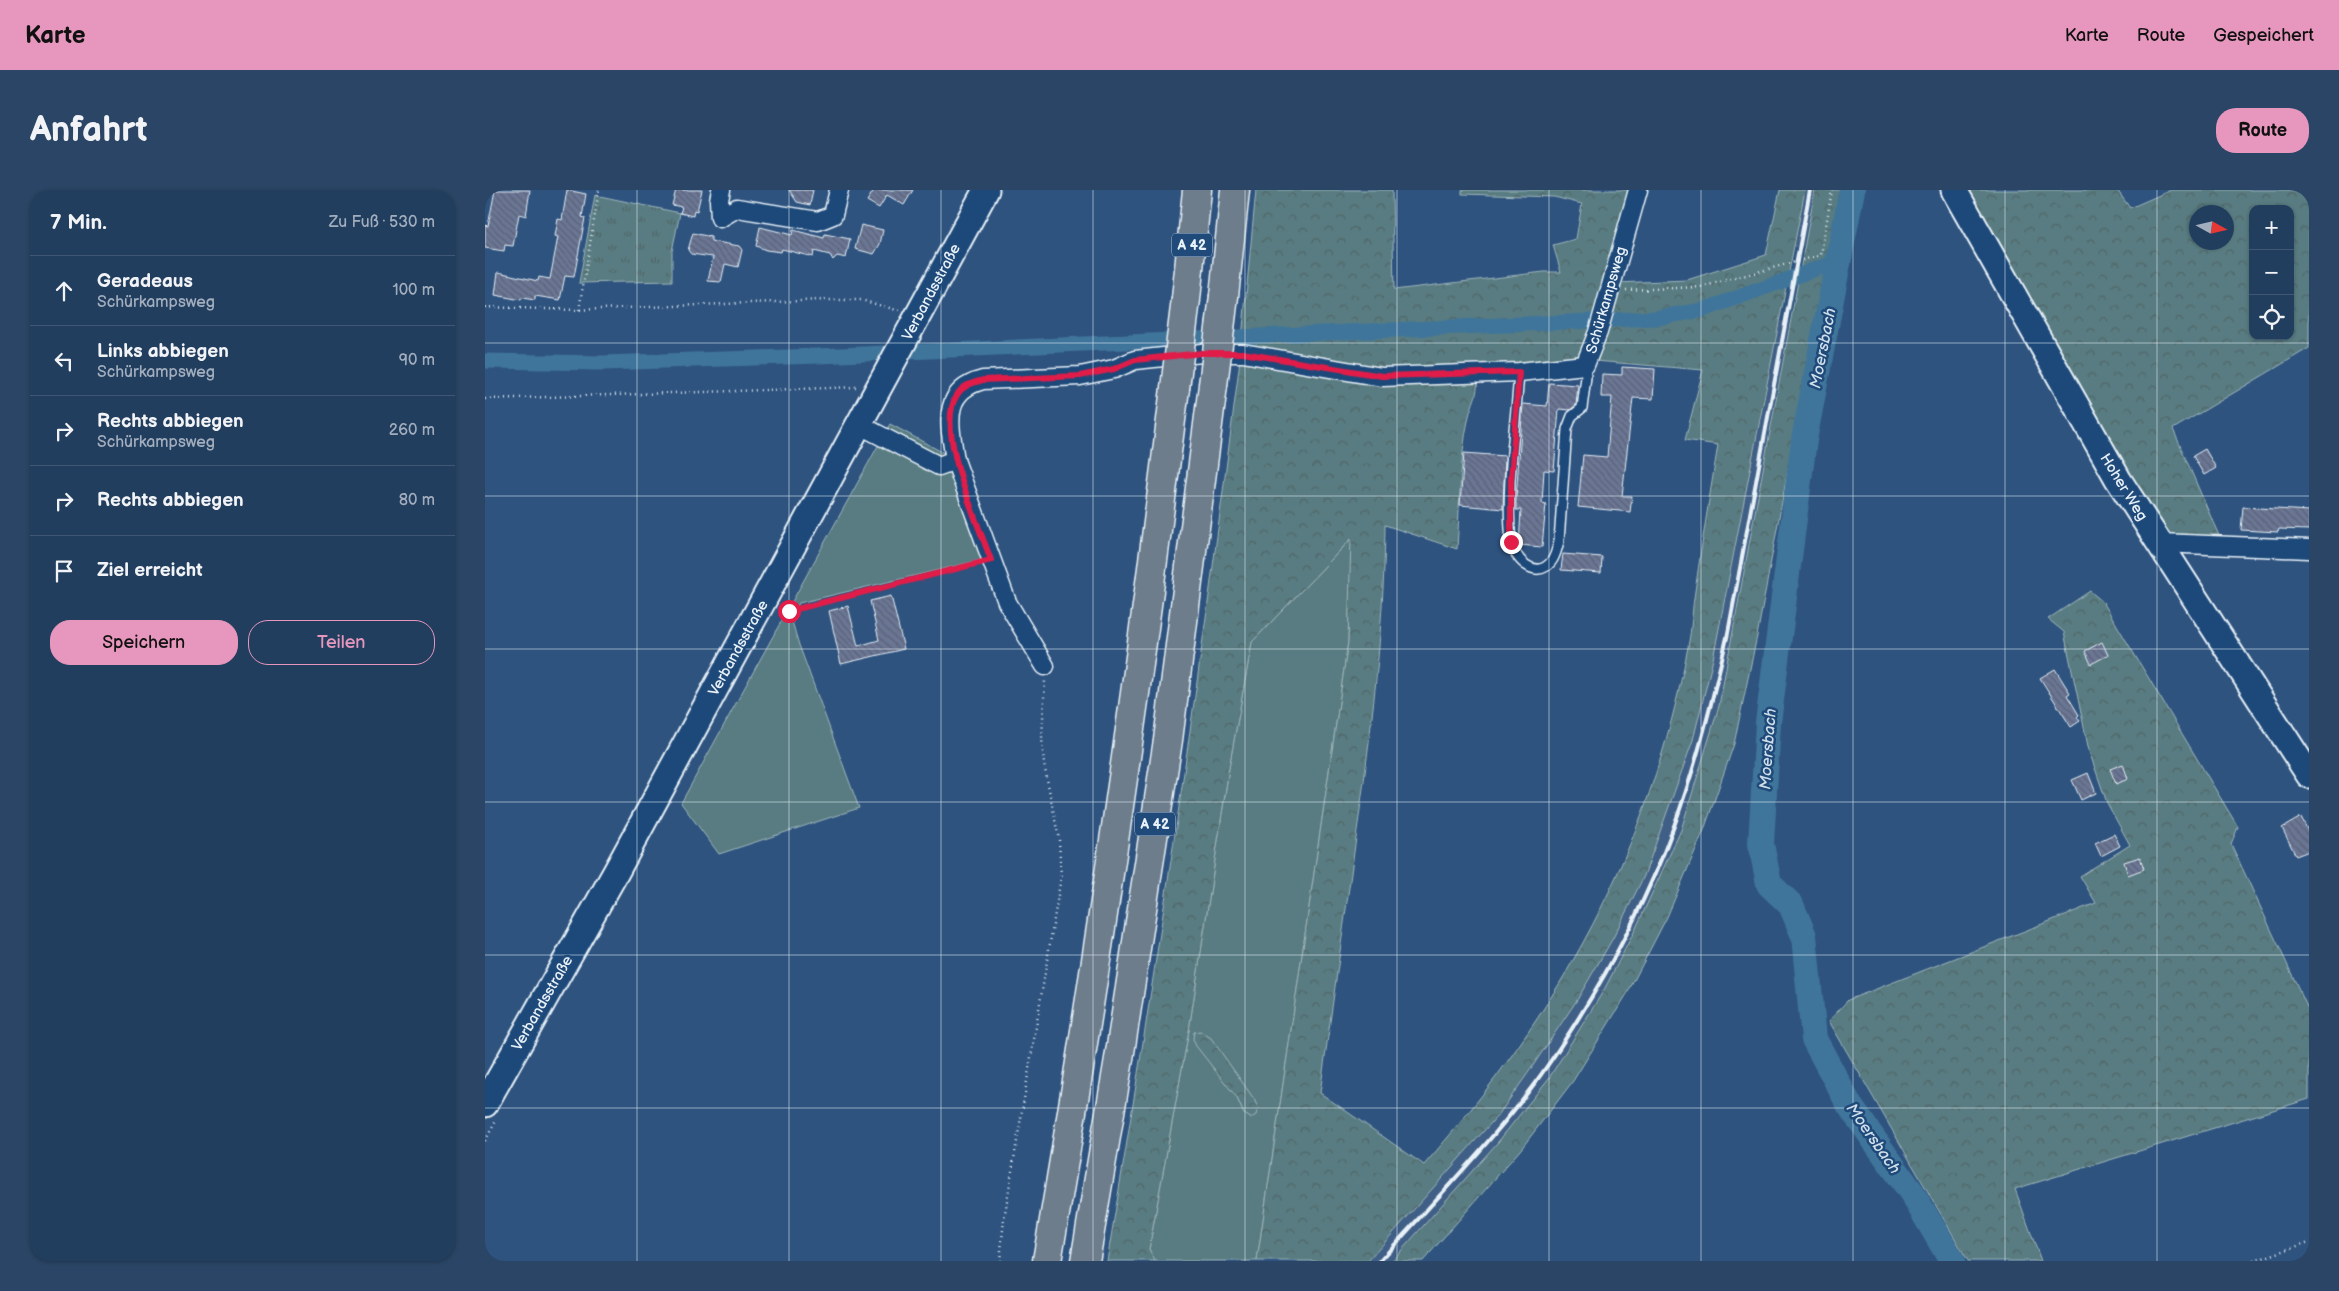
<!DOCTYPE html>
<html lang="de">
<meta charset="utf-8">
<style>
:root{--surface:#223e5f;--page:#2a4565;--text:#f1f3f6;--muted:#a2aebd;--line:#3f5774;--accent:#e797bd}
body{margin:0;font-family:"Balsamiq Sans",sans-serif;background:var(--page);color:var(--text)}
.controls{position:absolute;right:15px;top:15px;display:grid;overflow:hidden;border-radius:10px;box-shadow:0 1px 4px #0004}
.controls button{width:45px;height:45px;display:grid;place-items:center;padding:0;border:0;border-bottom:1px solid var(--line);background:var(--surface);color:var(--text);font:25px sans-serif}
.compass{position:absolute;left:1704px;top:15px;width:45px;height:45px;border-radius:50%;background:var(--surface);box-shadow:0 1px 4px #0004;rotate:98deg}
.stop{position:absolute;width:15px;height:15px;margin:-11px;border:4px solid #e11d48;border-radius:50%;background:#fff}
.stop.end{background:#e11d48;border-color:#fff;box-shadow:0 1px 5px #0008}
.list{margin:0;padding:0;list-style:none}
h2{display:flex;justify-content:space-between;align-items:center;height:65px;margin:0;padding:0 20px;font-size:21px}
h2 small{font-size:16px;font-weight:400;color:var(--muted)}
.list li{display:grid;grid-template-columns:32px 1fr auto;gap:15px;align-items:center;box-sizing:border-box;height:70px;padding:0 20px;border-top:1px solid var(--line)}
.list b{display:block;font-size:19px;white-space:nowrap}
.list p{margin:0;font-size:16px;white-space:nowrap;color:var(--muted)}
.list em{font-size:16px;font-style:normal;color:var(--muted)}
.actions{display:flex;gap:10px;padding:15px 20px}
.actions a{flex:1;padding:11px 0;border:1px solid var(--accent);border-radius:20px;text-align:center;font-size:18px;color:var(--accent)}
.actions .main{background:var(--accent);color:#111}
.icon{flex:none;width:28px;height:28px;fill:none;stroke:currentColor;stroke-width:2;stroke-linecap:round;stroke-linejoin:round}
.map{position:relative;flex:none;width:1824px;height:1071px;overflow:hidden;border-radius:20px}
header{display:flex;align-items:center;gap:30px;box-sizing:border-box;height:70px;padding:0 25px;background:var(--accent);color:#111}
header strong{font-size:24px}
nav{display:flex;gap:28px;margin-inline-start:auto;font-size:18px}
.intro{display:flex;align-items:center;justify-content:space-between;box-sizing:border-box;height:120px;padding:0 30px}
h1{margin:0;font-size:35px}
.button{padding:12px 22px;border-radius:20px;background:var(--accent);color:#111;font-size:18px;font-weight:700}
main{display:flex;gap:30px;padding:0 30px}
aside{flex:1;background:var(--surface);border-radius:20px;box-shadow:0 1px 4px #0004}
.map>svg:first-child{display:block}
</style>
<header>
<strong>Karte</strong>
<nav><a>Karte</a><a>Route</a><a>Gespeichert</a></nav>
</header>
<div class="intro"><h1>Anfahrt</h1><a class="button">Route</a></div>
<main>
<aside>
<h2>7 Min.<small>Zu Fuß · 530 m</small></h2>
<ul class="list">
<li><svg class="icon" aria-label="ahead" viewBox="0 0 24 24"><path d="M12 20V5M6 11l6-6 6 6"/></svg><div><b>Geradeaus</b><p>Schürkampsweg</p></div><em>100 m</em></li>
<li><svg class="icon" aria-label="left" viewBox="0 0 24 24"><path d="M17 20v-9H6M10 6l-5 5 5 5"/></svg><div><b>Links abbiegen</b><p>Schürkampsweg</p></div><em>90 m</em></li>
<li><svg class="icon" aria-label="right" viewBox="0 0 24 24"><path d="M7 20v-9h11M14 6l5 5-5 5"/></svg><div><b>Rechts abbiegen</b><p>Schürkampsweg</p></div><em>260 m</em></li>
<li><svg class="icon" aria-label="right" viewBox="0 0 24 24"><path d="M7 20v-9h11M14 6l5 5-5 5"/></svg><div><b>Rechts abbiegen</b></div><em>80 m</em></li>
<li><svg class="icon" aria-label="arrive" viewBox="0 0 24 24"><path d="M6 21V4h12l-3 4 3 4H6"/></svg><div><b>Ziel erreicht</b></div></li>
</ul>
<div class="actions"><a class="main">Speichern</a><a>Teilen</a></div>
</aside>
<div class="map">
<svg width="1824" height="1071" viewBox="0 0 1824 1071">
<defs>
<pattern id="forest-crowns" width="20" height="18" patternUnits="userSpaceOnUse" patternTransform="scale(1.25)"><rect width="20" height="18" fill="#587c81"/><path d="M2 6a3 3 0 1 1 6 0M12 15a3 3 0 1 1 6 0" fill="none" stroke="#506568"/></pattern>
<pattern id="park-tufts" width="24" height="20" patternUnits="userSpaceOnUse" patternTransform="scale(1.25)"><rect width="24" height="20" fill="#587c81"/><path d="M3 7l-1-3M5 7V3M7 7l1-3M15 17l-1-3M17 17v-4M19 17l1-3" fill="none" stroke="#506568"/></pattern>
<pattern id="building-back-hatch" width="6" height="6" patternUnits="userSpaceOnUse" patternTransform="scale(1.25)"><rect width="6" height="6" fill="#6b7695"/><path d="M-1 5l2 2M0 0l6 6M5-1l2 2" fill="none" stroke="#5a6173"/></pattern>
</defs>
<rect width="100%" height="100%" fill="#2e537f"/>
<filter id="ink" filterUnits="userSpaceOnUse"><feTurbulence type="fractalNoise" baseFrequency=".02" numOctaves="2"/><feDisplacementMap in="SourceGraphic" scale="10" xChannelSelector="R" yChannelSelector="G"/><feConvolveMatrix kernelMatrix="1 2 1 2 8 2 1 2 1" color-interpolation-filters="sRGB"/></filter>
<g filter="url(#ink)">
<g fill="#405e86">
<path d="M1320,0H1330L1319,56L1308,58Z"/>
<path d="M1305,130L1234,516L1196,640L1151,738L1119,800L1064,888L1013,952L907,1071H883L1014,924L1043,883L1092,810L1128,748L1159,686L1208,550L1239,415L1294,132Z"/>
</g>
<g fill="#587c81" stroke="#a0b6bc" fill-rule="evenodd">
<path d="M405,234L481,275L513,366L314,413L306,428L314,455L374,618L234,664L196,613Z"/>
<path d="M867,348L863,452L772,1071H670L664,1059L704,840L744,578L767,452ZM748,882L769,909L759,924L752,908Z"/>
</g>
<g fill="url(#forest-crowns)" stroke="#a0b6bc" fill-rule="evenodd">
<path d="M771,0H907L909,100L1059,82H1076L1068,55L1091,49L1097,14L1069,7L977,4V0H1146L1098,169L1025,176L896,182L756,159Z"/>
<path d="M1295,0H1320L1228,469L1208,550L1159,686L1128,748L1092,810L1043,883L1014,924L883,1071H772L863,452L866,349L767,452L744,578L704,840L664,1059L670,1071H622C673,772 717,471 755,170L992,189C994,204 987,213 984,226C974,269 975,316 972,359L900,335C899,440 886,544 871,648C859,733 847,818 835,903L939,975C1076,820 1164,661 1203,457C1207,438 1207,419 1210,401C1217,352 1225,304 1233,255L1200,250L1218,180L1110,171L1132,93L1202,90L1281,65Z"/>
<path d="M1330,0H1355L1272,446L1249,554L1219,640L1182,727L1142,804L1088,891L1036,959L938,1071H907L1013,952L1064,888L1119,800L1151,738L1196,640L1234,516Z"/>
<path d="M1469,0H1632L1645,18L1686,0H1824V158L1688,239L1738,355L1675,353ZM1768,19H1805V146H1768ZM1712,22H1742V52H1712Z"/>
<path d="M1605,401L1618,412L1753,637L1746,654L1824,821V909L1530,999L1556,1071H1483L1344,831L1363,810L1611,713L1595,686L1645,655L1622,613L1604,561L1579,442L1563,429Z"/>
<path d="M715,841L726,848L769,909L773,918L771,925L766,928L759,924L752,908L711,856L708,849L709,842Z"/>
</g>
<path fill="url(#park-tufts)" stroke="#a0b6bc" d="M110,5L195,23L187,61V91L94,93Z"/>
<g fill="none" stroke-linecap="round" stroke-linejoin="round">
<path stroke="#3f759b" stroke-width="15" d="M0,171L117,173L334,166L1171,128L1218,120L1353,71"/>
<path stroke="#3f759b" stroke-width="26" d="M1367,0L1319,250L1283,533L1276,654L1284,694L1306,715L1319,746L1329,849L1365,916L1427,1003L1467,1071"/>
</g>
<g fill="url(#building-back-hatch)" stroke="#e8f1f8">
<path d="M10,0H45L41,26L34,24L28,56L20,55L19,61L0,58V35L3,36Z"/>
<path d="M82,0L101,4L97,27L100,28L89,87L80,86L75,110L50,106V110L37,108L36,110L10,105L13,82L53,91L54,87L65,89L73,47L70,46L73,29L77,30Z"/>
<path d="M191,0H217L212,21L209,20L208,26L195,23L197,17L187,15Z"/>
<path d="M304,0H328L325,15L312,12Z"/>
<path d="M389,0H428L419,15L402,5L394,18L382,11Z"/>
<path d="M376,35L398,40L395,54L389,64L370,59Z"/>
<path d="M275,37L307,45L308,40L339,48L340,44L365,49L361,68L352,66L348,70L345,65L329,61L328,67L297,59L296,62L281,60L271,56Z"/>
<path d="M208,43L226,47V51L254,56L257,60L253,77L240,74L236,92L223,91L228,67L206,64L203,60Z"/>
<path d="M1137,177L1170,179L1168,209L1148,208L1137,306H1147L1145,322L1093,317L1098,265L1122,267L1127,207H1116L1117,184L1137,185Z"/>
<path d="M1064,193L1093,195L1091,215L1085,220L1074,219L1069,281L1059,280L1057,313L1061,314L1057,357L1034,355L1036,320H1031V309L1038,214L1062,216Z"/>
<path d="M1720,259L1731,278L1719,285L1708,266Z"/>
<path d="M979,263L1020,266L1018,319L975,315Z"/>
<path d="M1758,317L1824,321V340L1794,339L1793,342L1756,340Z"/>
<path d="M1078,364L1117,367L1116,383L1076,380Z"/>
<path d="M406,406L419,459L356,474L344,421L363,416L373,456L394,450L385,411Z"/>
<path d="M1617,452L1623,465L1606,474L1600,461Z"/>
<path d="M1570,479L1585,503L1582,505L1594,525L1592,527L1595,531L1586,537L1555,488Z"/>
<path d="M1638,574L1643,589L1631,594L1625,579Z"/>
<path d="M1603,583L1611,603L1596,610L1587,590Z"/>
<path d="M1816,627L1824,643V661L1811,666L1797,638Z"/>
<path d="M1629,644L1635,656L1616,666L1610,653Z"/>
<path d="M1655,667L1659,679L1643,685L1639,672Z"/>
</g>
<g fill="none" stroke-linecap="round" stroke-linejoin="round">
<g stroke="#e8f1f8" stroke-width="12">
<path id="lane" d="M1034,182C1031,234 1020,298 1026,350C1028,368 1050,391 1066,372C1071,366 1072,358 1074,351L1082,239L1087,226L1097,218L1101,187L1100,175"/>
</g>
<g stroke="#e8f1f8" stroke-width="21">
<g id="street">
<path d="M236,0L234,10L235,28L252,18L333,31L348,25L354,0"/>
<path d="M375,235L454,276L470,270C465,236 455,201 498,190L595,186L629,179L650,170L717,163H758L897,187L1034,182L1100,175L1113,142L1153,0"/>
<path d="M470,270L522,412L560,476"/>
<path d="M1675,353L1824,359"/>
</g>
</g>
<g stroke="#e8f1f8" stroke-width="29">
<g id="secondary">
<path d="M1469,0L1633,289L1824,585"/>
<path d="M0,914L131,682L501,0"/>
</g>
</g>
<g stroke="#e8f1f8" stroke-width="31">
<g id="highway">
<path d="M739,106L750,0"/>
<path d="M701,109L712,0"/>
<path d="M562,1071C612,781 654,490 690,198"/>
<path d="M600,1071L634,869L683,550L728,195"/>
</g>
</g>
<g stroke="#e8f1f8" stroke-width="2.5" stroke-dasharray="1 4" stroke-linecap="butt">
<path d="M1141,100L1216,97L1336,65L1347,0"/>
<path d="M0,117L90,120L339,110H376L415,121"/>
<path d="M94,120L114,0"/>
<path d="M0,209L373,197"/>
<path d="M294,421H304L493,373"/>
<path d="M0,951L11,931"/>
<path d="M515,1071L519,1029L576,687L574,650L559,574L557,549L560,490"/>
<path d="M1769,1071L1824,1052"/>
</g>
<use href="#lane" stroke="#1f4a7a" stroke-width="9"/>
<use href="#street" stroke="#1f4a7a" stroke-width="18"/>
<use href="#secondary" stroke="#1f4a7a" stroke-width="25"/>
<use href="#highway" stroke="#6d7d8c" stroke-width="28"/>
<path stroke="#e8f1f8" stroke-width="4" d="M895,1071C956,1003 1025,934 1075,857C1120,789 1161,713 1189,636C1212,573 1228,508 1243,443L1325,0"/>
<g stroke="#e8f1f8" stroke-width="31" stroke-linecap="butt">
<g id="highway-bridge">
<path d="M728,195L739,106"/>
<path d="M690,198L701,109"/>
</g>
</g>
<use href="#highway-bridge" stroke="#6d7d8c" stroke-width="28"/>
</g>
</g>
<g fill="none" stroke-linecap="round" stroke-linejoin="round" filter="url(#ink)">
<path stroke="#e11d48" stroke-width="6" d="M304,421L506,370C493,333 449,239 472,205C478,195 488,193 498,190L595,186L629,179L650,170L717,163H758L897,186L1034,182L1026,290V352"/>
</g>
<path fill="none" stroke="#e8f1f8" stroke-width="1" stroke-opacity="0.55" d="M152,0V1071M304,0V1071M456,0V1071M608,0V1071M760,0V1071M912,0V1071M1064,0V1071M1216,0V1071M1368,0V1071M1520,0V1071M1672,0V1071M0,153H1824M0,306H1824M0,459H1824M0,612H1824M0,765H1824M0,918H1824"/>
<g text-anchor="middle" stroke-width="5" stroke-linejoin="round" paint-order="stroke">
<g fill="#1f4a7a" stroke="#acbfd2" stroke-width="1">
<rect x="687" y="43.5" width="40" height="23" rx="4"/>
<rect x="650" y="622.5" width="40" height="23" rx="4"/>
</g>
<g font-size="14" font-weight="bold" fill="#e8f1f8">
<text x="707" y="60">A 42</text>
<text x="670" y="639">A 42</text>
</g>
<g font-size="15" fill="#e8f1f8" stroke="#1f4a7a">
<text transform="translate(446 102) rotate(-62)" y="5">Verbandsstraße</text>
<text transform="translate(1121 110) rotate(-74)" y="5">Schürkampsweg</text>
<text transform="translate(1639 297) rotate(58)" y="5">Hoher Weg</text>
<text transform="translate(253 458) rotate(-61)" y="5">Verbandsstraße</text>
<text transform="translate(57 813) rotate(-60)" y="5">Verbandsstraße</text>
</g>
<g font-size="16" font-style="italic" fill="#cfdeea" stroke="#1f4a7a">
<text transform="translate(1337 158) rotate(-79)" y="6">Moersbach</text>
<text transform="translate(1282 559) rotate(-86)" y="6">Moersbach</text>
<text transform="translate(1389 948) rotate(55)" y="6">Moersbach</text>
</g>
</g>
</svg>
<div class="controls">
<button>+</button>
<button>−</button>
<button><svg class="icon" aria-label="locate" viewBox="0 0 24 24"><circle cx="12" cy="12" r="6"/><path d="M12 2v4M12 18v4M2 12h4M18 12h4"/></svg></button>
</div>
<svg class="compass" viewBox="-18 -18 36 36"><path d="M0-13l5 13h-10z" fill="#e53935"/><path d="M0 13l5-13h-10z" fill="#a2aebd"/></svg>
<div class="stop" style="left:304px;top:421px"></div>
<div class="stop end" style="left:1026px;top:352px"></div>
</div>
</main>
